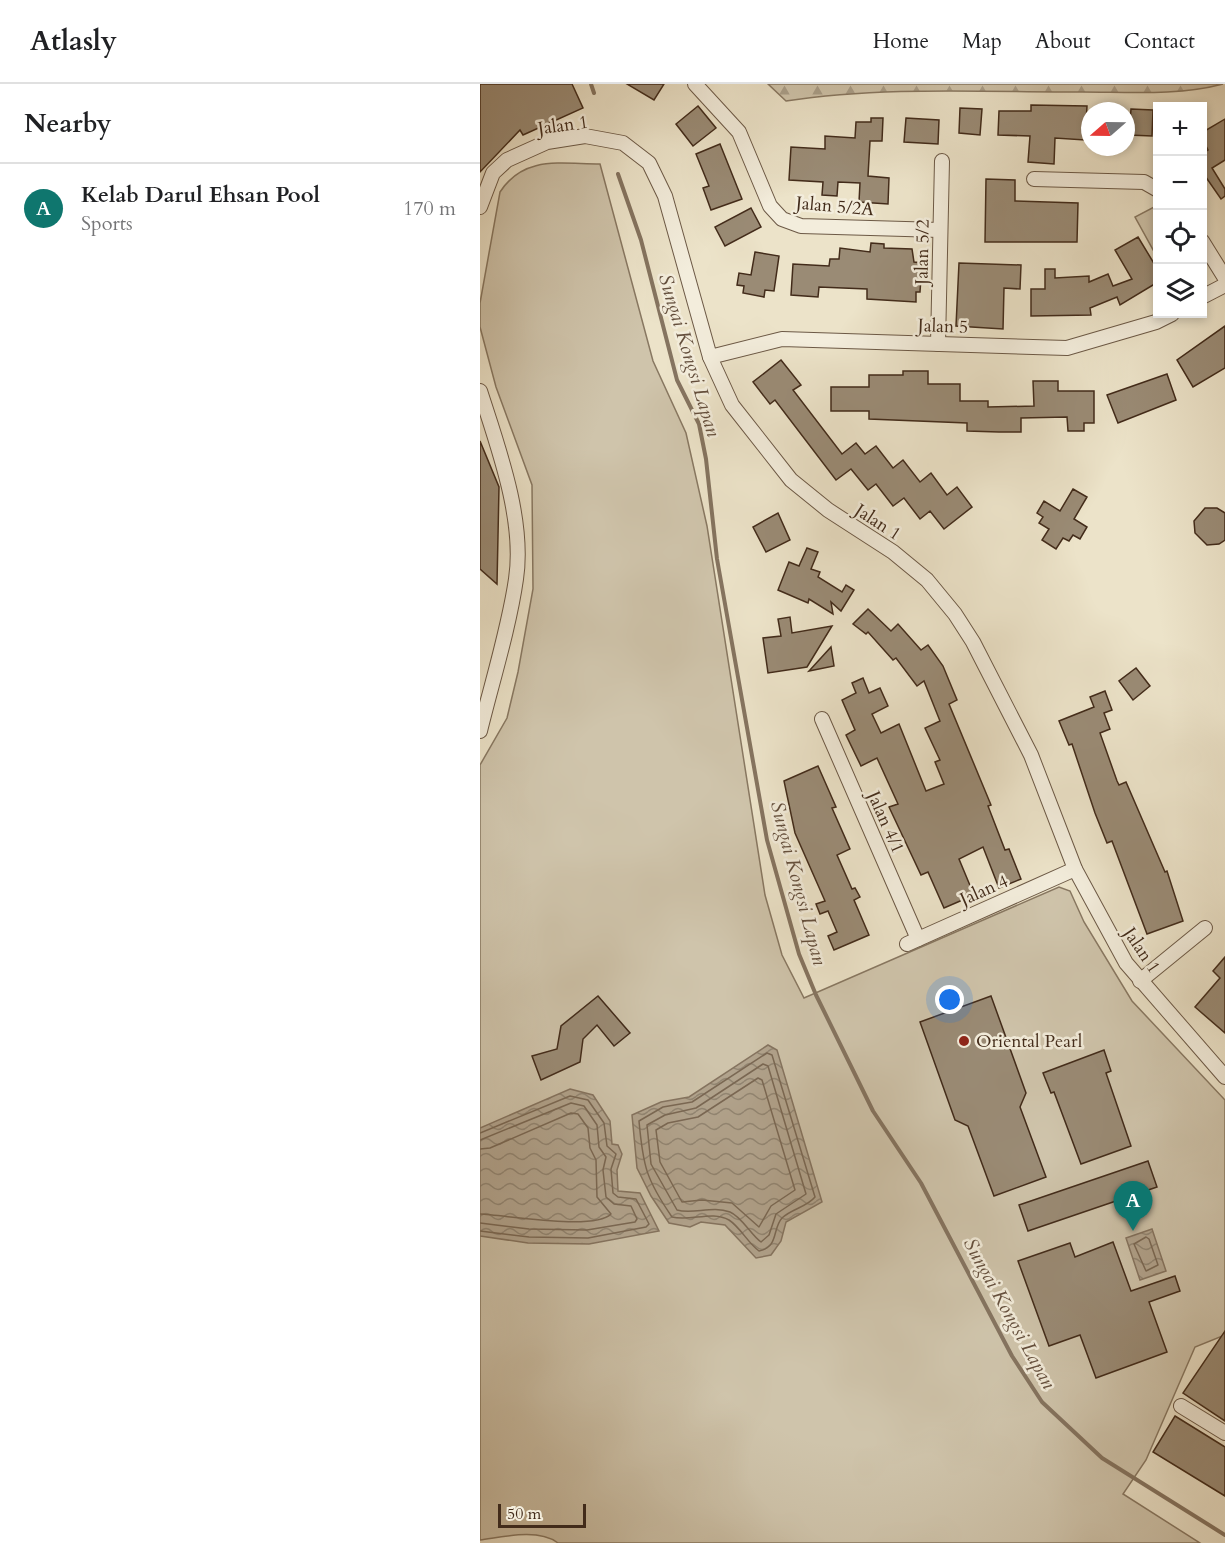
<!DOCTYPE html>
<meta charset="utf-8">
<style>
:root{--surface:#fff;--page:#f2f2f2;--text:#202124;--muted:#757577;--line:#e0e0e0;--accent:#0f766e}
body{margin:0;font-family:Cardo,serif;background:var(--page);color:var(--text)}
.controls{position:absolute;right:18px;top:18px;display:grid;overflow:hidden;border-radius:0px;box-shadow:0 3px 9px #0003}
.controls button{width:54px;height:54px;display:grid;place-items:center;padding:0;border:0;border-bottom:2px solid var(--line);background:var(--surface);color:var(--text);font:30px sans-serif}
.compass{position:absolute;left:601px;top:18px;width:54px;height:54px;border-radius:50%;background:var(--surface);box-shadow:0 3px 9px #0003;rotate:250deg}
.scale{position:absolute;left:18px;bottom:15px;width:88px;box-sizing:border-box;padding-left:6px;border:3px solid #422b1a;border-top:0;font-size:16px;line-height:21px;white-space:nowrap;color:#422b1a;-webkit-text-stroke:4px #f3eddc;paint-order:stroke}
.you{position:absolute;left:470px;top:916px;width:21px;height:21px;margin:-15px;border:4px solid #fff;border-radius:50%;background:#1a73e8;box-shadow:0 0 0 9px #1a73e833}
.badge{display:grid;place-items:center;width:39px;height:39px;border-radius:50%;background:var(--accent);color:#fff;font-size:20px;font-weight:700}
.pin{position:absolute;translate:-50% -50px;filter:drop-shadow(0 2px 3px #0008)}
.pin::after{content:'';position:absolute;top:32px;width:21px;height:18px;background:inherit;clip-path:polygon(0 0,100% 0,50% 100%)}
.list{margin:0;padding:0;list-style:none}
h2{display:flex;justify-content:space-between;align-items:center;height:78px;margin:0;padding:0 24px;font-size:26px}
h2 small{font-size:20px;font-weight:400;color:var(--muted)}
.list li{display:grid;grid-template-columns:39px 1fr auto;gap:18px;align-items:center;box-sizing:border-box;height:90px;padding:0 24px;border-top:2px solid var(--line)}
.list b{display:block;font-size:22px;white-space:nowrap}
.list p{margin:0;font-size:20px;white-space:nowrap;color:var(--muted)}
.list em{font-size:20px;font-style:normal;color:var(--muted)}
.icon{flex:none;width:33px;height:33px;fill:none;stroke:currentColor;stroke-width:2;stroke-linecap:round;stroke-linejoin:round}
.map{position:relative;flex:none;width:745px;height:1459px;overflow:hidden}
header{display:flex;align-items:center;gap:36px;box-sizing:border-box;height:84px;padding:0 30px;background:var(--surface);border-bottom:2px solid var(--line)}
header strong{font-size:28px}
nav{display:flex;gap:33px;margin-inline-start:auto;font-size:21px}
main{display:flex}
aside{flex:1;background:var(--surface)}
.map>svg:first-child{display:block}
</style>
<header>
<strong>Atlasly</strong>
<nav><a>Home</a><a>Map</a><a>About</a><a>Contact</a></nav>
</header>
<main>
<aside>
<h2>Nearby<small></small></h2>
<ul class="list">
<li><span class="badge">A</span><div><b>Kelab Darul Ehsan Pool</b><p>Sports</p></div><em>170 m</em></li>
</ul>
</aside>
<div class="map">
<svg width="745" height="1459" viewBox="0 0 745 1459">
<defs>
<pattern id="forest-firs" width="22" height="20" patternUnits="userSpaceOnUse" patternTransform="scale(1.5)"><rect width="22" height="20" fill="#cfc4ab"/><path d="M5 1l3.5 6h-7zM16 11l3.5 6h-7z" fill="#aa9f8a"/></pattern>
<pattern id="water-waves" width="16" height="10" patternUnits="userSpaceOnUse" patternTransform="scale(1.5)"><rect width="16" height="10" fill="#b2a48e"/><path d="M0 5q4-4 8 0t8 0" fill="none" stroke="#928673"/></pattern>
</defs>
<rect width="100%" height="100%" fill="#ece3c9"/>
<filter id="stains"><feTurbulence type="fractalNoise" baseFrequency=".00333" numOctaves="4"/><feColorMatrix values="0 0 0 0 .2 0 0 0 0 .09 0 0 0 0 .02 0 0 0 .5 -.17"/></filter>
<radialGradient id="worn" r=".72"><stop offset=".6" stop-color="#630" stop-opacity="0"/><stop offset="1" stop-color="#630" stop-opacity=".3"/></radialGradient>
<g fill="#cfc4ab" stroke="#887862" stroke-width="1.5">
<path d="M120,80L173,277L206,349L227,442L285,811L302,871L324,914L579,803L590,807L604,838L652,917L745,1016V1251L715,1263L666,1376L643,1410L720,1459H78C58,1444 23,1453 0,1456V681L27,634L38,588L53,505L52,401L16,303L0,243V219L20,108C44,71 81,80 120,80Z"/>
<path d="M674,123L677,124V173L655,133Z"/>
</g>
<path fill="url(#forest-firs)" stroke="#887862" stroke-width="1.5" d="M288,0H743C698,12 648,8 602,8C504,8 403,2 306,17Z"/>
<g fill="url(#water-waves)" stroke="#857460" stroke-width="1.5">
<path d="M288,961L297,966L342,1118L306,1138L301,1157L291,1171L276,1174L245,1141L221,1138L210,1143L189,1139L171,1112L157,1084L152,1031L181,1018L209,1013Z"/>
<path d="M90,1005L113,1011L130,1037L132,1060L138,1061L142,1070L137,1086L138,1107L160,1109L179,1147L109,1160L48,1159L0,1152V1044Z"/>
<path d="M672,1145L686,1187L660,1196L646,1154Z"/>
</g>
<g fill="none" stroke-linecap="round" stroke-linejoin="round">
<g stroke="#7a6854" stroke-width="1.5">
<path d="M287,969L292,971L335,1113C327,1123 311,1125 302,1134C292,1145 299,1163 279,1167C268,1159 260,1143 249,1136C232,1126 210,1138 192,1133C166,1095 163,1082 159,1037L183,1023L212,1018Z"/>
<path d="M283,980L288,982L326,1110L296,1130L289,1151L281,1158C271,1151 262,1133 250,1128C232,1121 213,1131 197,1126L171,1080L167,1041L185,1031L216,1024Z"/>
<path d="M278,994L282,996L315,1106L291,1122L279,1143L252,1119L222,1116L202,1118L180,1078L176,1046L188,1039L218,1033Z"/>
<path d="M0,1049L90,1012L108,1016L124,1039L127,1062L136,1070L131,1085L133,1109L138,1113L156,1115L169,1140L166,1143L108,1154L49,1153L0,1147"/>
<path d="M0,1056L91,1019L104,1022L117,1041L119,1063L126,1073L123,1086L126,1113L134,1120L151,1122L157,1135L155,1138L107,1146L49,1145L0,1139"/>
<path d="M0,1065L10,1064L91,1029L98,1030L108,1044L110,1064L116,1076L117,1113L131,1130C114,1147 26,1131 0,1130"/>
<path d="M666,1153L669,1155L678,1181L666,1187L654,1160Z"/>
</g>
<g stroke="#857460" stroke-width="4">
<path d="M111,0L114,9"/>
<path d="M138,90L161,156L197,296L219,340L226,375L237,475L287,756L319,870L336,911L393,1027L441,1099L532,1272L562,1318L622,1374L745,1451"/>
</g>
</g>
<g fill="#9a8b75" stroke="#422b1a" stroke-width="1.5">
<path d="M0,0H92L103,24L43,51L40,46L0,88Z"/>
<path d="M147,0H184L174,16Z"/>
<path d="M551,21L607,22L605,56L575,54L574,80L548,78L550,52L518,51L519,27H551Z"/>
<path d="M218,22L236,44L213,62L196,40Z"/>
<path d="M480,24L502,25L500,51L479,49Z"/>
<path d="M651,25L673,26L672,52L649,51Z"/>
<path d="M391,34H403L402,57H390L388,92L409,94L408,120L379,118L380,99L358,98L357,112L342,111L343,98L309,96L311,63L345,65V52L375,54L376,38H391Z"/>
<path d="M426,34L459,36L458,60L424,58Z"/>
<path d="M745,35V76L732,84L745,105V112L741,115L723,89V69L728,66L723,56V48Z"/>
<path d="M240,60L262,115L231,126L223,104L229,102L216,70Z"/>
<path d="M506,95L535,96V117L598,119L597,158H505Z"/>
<path d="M271,124L281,143L245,162L235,143Z"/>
<path d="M658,153L678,186V198L640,221L637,213L610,224L611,231L551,232V205H565V185H575V194L609,192V198L628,190L633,202L652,195L635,166Z"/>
<path d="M391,159L404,160V164L432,165L434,178L442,179L440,208H436V218L387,215V205L339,203L338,213L311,211L313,180L349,182L350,175H359L360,164L390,168Z"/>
<path d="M275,168L299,172L294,207L285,206L284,213L263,209L264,202L257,201L259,189L271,191Z"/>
<path d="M479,179L541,181L540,205L524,204L523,245L476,242Z"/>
<path d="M745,242V284L713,303L697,276Z"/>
<path d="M301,276L321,301L313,306L362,370L376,359L385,370L396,362L413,384L423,376L440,398L451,389L467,411L477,403L492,423L464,445L450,427L440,435L424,414L413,422L396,400L388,406L371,385L356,396L295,316L290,320L273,298Z"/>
<path d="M423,287H448V300H480V317H508V323L554,322L553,297H578V307H614V339H604V347H588L587,333L541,334V348H519L487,347V339L389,335V327H351V303H389V291H423Z"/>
<path d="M687,290L696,316L638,339L627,311Z"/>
<path d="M0,357L19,403L17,500L0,485Z"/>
<path d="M593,405L607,413L594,435L607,443L600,455L593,451L589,457L583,454L576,465L562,456L569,445L559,439L563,433L557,429L564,417L580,427Z"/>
<path d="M725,424H737L745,429V456L739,460L727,461L715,449L714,437Z"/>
<path d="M298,429L310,456L286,468L273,443Z"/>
<path d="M327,464L338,468L331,485L340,488L338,493L362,508L366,501L374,506L361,527L351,518L353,530L329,515L328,519L298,506L309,478L319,482Z"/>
<path d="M388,525L411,547L418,540L441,566L448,561L463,582L477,616L469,620L511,721L508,722L525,766L529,765L541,795L519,804L503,763L479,775L494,811L464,824L448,788L441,791L409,723L418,720L397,674L381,682L366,651L375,646L362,616L376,609L372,599L383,594L389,609L400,604L408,622L392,630L401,649L419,640L446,707L464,700L455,678L460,676L445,644L460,637L444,597L437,602L416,574L413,576L388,548L386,550L373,540Z"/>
<path d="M310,533L312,549L352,542L327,583L288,589L283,554L301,552L298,535Z"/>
<path d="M351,563L354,582L329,587Z"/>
<path d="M656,584L670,602L653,616L639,597Z"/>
<path d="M625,607L632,626L624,629L630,645L620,649L637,697L639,701L646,698L685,788L687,787L703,837L667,850L632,757L627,759L615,729L592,660L589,661L579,637L614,623L610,613Z"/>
<path d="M338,682L356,723L352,724L370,765L357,771L372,805L375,804L380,813L374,816L389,851L354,866L348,852L357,848L348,827L340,830L336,820L345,817L315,749L304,697Z"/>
<path d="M745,873V949L715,923L740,894L733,887Z"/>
<path d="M118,912L150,949L134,962L117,941L103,955L100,978L61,996L52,972L77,965L81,942Z"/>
<path d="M511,912L546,1009L540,1023L566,1093L514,1112L488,1042L475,1036L440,938Z"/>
<path d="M624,966L631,987L626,989L651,1062L601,1080L574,1008L571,1009L563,989Z"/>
<path d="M668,1077L677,1103L548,1147L539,1121Z"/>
<path d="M633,1158L651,1207L695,1192L700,1207L669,1218L687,1268L616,1294L600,1251L569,1262L538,1177L590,1159L595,1173Z"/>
<path d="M745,1247V1337L703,1309Z"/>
<path d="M695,1332L745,1363V1412L673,1368Z"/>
</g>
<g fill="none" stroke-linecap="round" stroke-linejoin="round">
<g stroke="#6c5946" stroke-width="16">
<g id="street">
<path d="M215,0L259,48L290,122L302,135L321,142L460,146"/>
<path d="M554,95L664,98L678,106"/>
<path d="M0,123L13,89L27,76L67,58L105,52L143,59L169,79L185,112L230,273L252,321L311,396L348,426L413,468L447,496L475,530L493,558L551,671L595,785L646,879L745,993"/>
<path d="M722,157L745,194"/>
<path d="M722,213L745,201"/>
<path d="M458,260L462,77"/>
<path d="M230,273L302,255L587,264L676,238L692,230"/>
<path d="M0,307C18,363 45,436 36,495C29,544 12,598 0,647"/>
<path d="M342,635L438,855"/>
<path d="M427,860L595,785"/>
<path d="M660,897L725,844"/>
<path d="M701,1322L745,1349"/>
</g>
</g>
<use href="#street" stroke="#f3eddc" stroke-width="14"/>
</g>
<circle fill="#8f2418" stroke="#f3eddc" stroke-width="2" cx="484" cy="957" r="6"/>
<g text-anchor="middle" stroke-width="5" stroke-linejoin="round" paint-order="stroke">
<g font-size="18" fill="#422b1a" stroke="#f3eddc">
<text transform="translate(83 41) rotate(-8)" y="6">Jalan 1</text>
<text transform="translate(355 122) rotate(5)" y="6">Jalan 5/2A</text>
<text transform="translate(442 168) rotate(-89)" y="6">Jalan 5/2</text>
<text transform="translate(463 242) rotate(2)" y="6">Jalan 5</text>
<text transform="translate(398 438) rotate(33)" y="6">Jalan 1</text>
<text transform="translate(406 738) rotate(66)" y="6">Jalan 4/1</text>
<text transform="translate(504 806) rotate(-24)" y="6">Jalan 4</text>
<text transform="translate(662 866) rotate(56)" y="6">Jalan 1</text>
</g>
<g font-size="18" fill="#422b1a" stroke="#f3eddc" text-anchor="start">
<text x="496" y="963">Oriental Pearl</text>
</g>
<g font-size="20" font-style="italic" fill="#644f3d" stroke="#f3eddc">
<text transform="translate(210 271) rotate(73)" y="7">Sungai Kongsi Lapan</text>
<text transform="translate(319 799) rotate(75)" y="7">Sungai Kongsi Lapan</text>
<text transform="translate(530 1229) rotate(61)" y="7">Sungai Kongsi Lapan</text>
</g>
</g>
<rect width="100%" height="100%" filter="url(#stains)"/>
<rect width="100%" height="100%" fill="url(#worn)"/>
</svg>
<div class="controls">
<button>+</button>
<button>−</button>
<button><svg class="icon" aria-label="locate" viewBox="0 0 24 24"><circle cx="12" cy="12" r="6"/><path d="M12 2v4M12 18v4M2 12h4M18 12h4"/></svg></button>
<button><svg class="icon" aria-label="layers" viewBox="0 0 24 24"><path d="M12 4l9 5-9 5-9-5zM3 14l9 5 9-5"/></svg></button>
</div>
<svg class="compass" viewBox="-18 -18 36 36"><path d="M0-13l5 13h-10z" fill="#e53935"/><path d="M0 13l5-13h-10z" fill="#757577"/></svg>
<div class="scale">50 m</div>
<div class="you"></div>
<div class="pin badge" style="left:653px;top:1147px">A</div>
</div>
</main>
